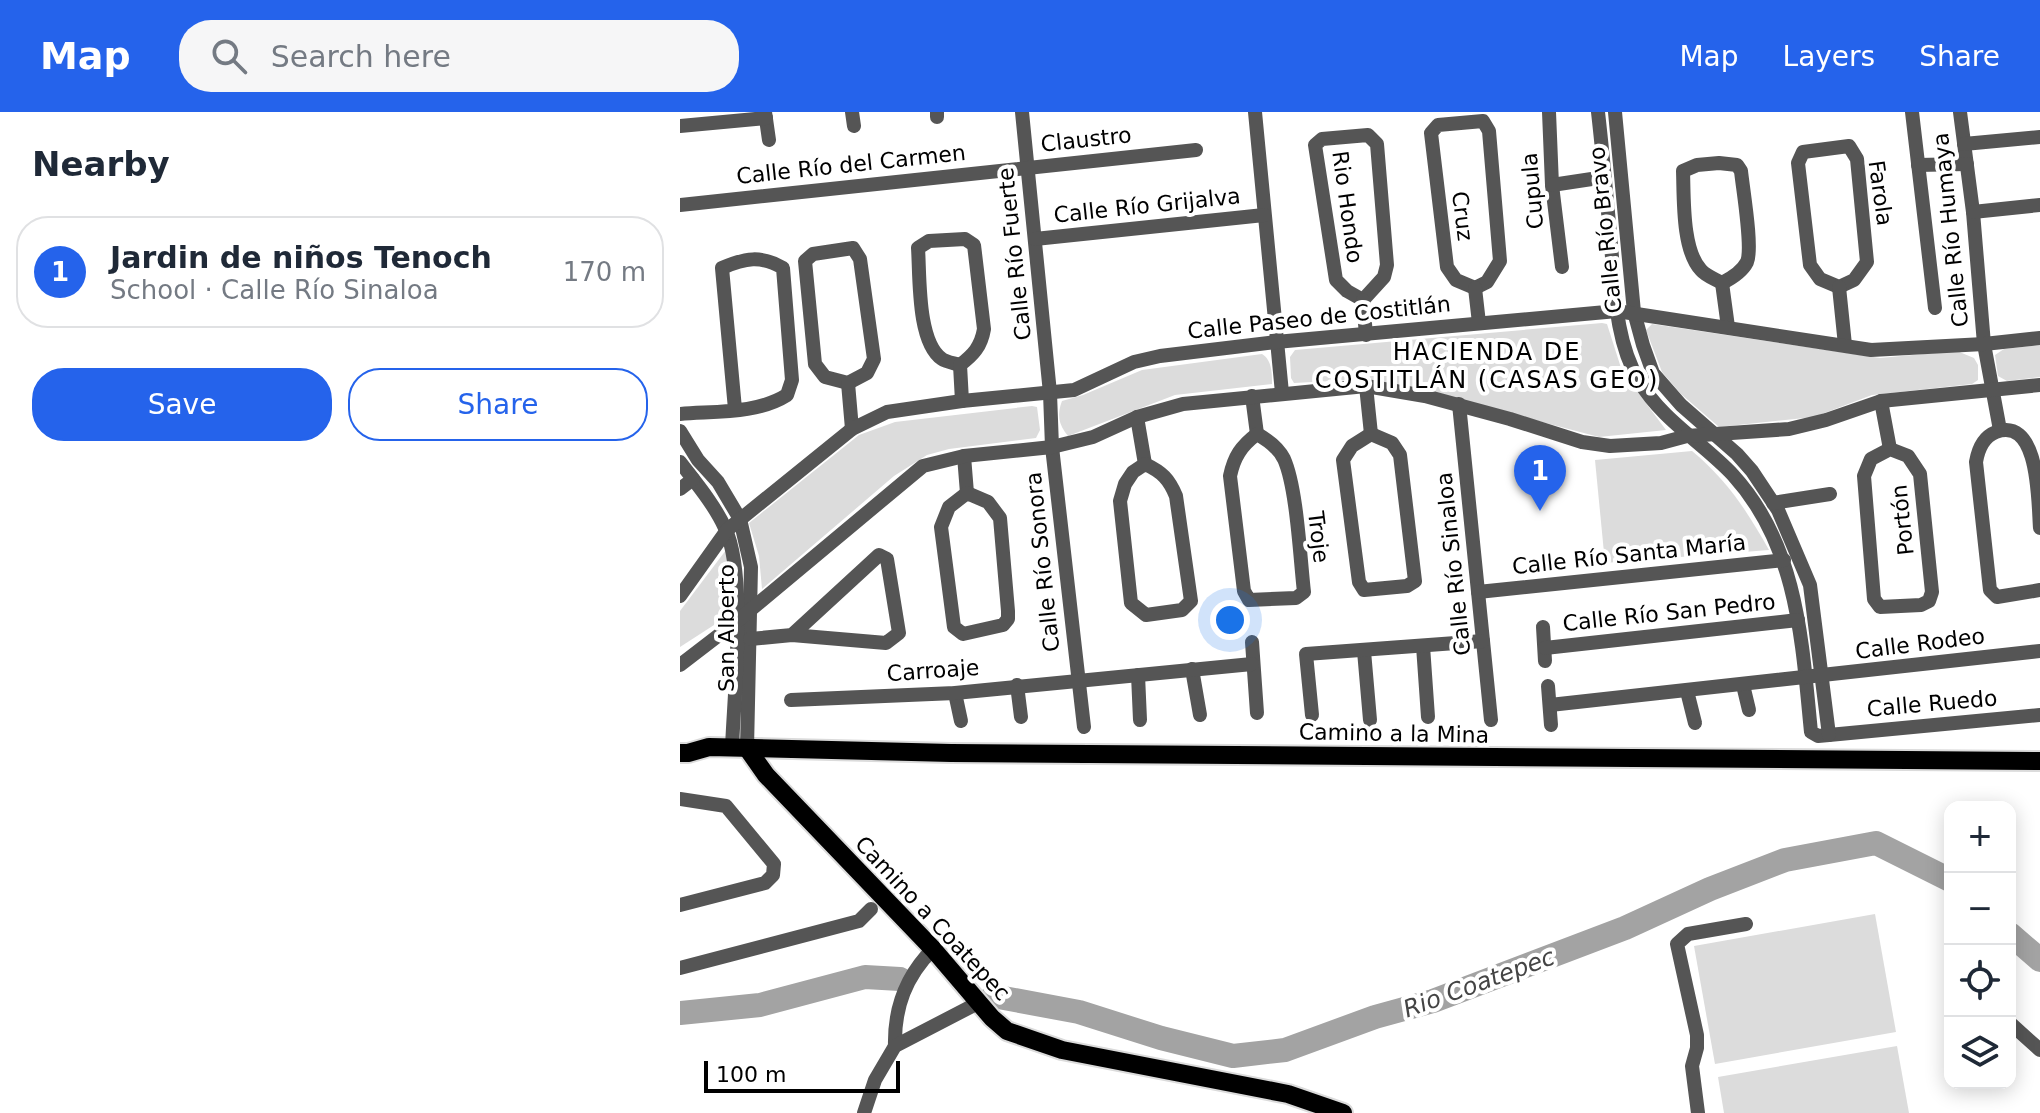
<!DOCTYPE html>
<meta charset="utf-8">
<style>
:root{--surface:#fff;--page:#f6f6f7;--text:#1f2937;--muted:#747a83;--line:#e0e1e3;--accent:#2563eb}
body{margin:0;font-family:"DejaVu Sans",sans-serif;background:var(--page);color:var(--text)}
.controls{position:absolute;right:24px;bottom:24px;display:grid;overflow:hidden;border-radius:16px;box-shadow:0 4px 20px #0003}
.controls button{width:72px;height:72px;display:grid;place-items:center;padding:0;border:0;border-bottom:2px solid var(--line);background:var(--surface);color:var(--text);font:40px sans-serif}
.scale{position:absolute;left:24px;bottom:20px;width:196px;box-sizing:border-box;padding-left:8px;border:4px solid #000;border-top:0;font-size:22px;line-height:28px;white-space:nowrap;color:#000;-webkit-text-stroke:6px #fff;paint-order:stroke}
.you{position:absolute;left:550px;top:508px;width:28px;height:28px;margin:-20px;border:6px solid #fff;border-radius:50%;background:#1a73e8;box-shadow:0 0 0 12px #1a73e833}
.badge{display:grid;place-items:center;width:52px;height:52px;border-radius:50%;background:var(--accent);color:#fff;font-size:26px;font-weight:700}
.pin{position:absolute;translate:-50% -66px;filter:drop-shadow(0 2px 4px #0008)}
.pin::after{content:'';position:absolute;top:42px;width:28px;height:24px;background:inherit;clip-path:polygon(0 0,100% 0,50% 100%)}
.list{margin:0;padding:0;list-style:none}
h2{display:flex;justify-content:space-between;align-items:center;height:104px;margin:0;padding:0 32px;font-size:34px}
h2 small{font-size:26px;font-weight:400;color:var(--muted)}
.list li{display:grid;grid-template-columns:52px 1fr auto;gap:24px;align-items:center;box-sizing:border-box;height:112px;margin:0 16px 16px;padding:0 16px;border:2px solid var(--line);border-radius:32px}
.list b{display:block;font-size:30px;white-space:nowrap}
.list p{margin:0;font-size:26px;white-space:nowrap;color:var(--muted)}
.list em{font-size:26px;font-style:normal;color:var(--muted)}
.actions{display:flex;gap:16px;padding:24px 32px}
.actions a{flex:1;padding:18px 0;border:2px solid var(--accent);border-radius:32px;text-align:center;font-size:28px;color:var(--accent)}
.actions .main{background:var(--accent);color:#fff}
.icon{flex:none;width:44px;height:44px;fill:none;stroke:currentColor;stroke-width:2;stroke-linecap:round;stroke-linejoin:round}
.map{position:relative;flex:none;width:1360px;height:1001px;overflow:hidden}
header{display:flex;align-items:center;gap:48px;box-sizing:border-box;height:112px;padding:0 40px;background:var(--accent);color:#fff}
header strong{font-size:38px}
nav{display:flex;gap:44px;margin-inline-start:auto;font-size:28px}
.search{width:560px;height:72px;background:var(--page);display:flex;align-items:center;gap:20px;box-sizing:border-box;padding:0 28px;border-radius:32px;color:var(--muted);font-size:30px}
main{display:flex}
aside{flex:1;background:var(--surface)}
.map>svg:first-child{display:block}
</style>
<header>
<strong>Map</strong>
<div class="search"><svg class="icon" aria-label="search" viewBox="0 0 24 24"><circle cx="10" cy="10" r="6"/><path d="M15 15l6 6"/></svg>Search here</div>
<nav><a>Map</a><a>Layers</a><a>Share</a></nav>
</header>
<main>
<aside>
<h2>Nearby<small></small></h2>
<ul class="list">
<li><span class="badge">1</span><div><b>Jardin de niños Tenoch</b><p>School · Calle Río Sinaloa</p></div><em>170 m</em></li>
</ul>
<div class="actions"><a class="main">Save</a><a>Share</a></div>
</aside>
<div class="map">
<svg width="1360" height="1001" viewBox="0 0 1360 1001">
<rect width="100%" height="100%" fill="#fff"/>
<g fill="#dcdcdc">
<path d="M922,211L927,212L942,259L986,318L919,325L719,272L670,268L614,271L611,266L610,245L615,238Z"/>
<path d="M972,212L1200,246L1277,239L1294,246L1298,253V268L1292,272L1192,283L1134,305L1039,315L1001,282L982,260L966,218Z"/>
<path d="M1360,233V265L1327,269L1318,264L1315,243L1324,237Z"/>
<path d="M582,242C592,248 592,261 592,272L495,283L388,324C378,312 377,302 382,289L403,283L462,258Z"/>
<path d="M352,294L357,295L360,318L356,326L269,337L247,343L214,364L82,477L79,444L69,411L179,323L215,310Z"/>
<path d="M1012,339C1048,369 1067,399 1089,438L925,451L915,348Z"/>
<path d="M46,438L50,472L48,504L0,535V499Z"/>
<path d="M1195,802L1216,920L1035,952L1014,834Z"/>
<path d="M1217,934L1229,1001H1044L1038,965Z"/>
</g>
<g fill="none" stroke-linecap="round" stroke-linejoin="round">
<g stroke="#a3a3a3" stroke-width="24">
<path d="M1330,822L1360,848"/>
<path d="M313,884L399,900L481,926L553,944L605,938L695,905L753,889L945,816L1030,777L1105,748L1196,731L1270,768"/>
<path d="M0,901L80,893L185,865L220,867"/>
</g>
<g stroke="#dbdbdb" stroke-width="22">
<g id="major">
<path d="M67,636L86,663L253,837L312,906L327,919L382,938L608,982L663,1001"/>
<path d="M0,641H8L29,635L271,641L1360,649"/>
</g>
</g>
<g stroke="#555" stroke-width="14">
<path d="M85,0L89,28"/>
<path d="M172,0L174,14"/>
<path d="M257,0V5"/>
<path d="M342,0L370,281L372,335L404,615"/>
<path d="M575,0L602,281"/>
<path d="M869,0L872,73L882,155"/>
<path d="M918,0C923,44 927,89 931,133C935,178 935,229 959,269C982,308 1023,331 1053,363C1118,434 1122,530 1131,620L1138,624L1149,623L1360,603"/>
<path d="M935,0L954,200L963,233L973,261L1001,293L1057,342L1072,359L1098,398L1130,473L1149,623"/>
<path d="M1232,0L1255,196"/>
<path d="M1280,0L1293,100L1304,232L1320,318"/>
<path d="M803,9L809,19L820,149L807,170L795,176L776,168L767,155L751,21L758,13Z"/>
<path d="M0,14L86,6"/>
<path d="M688,23L697,32L707,153L704,165L683,188L667,179L656,168L635,33L642,27Z"/>
<path d="M1284,32L1360,25"/>
<path d="M1169,34L1177,47L1187,150L1174,168L1159,175L1140,167L1130,153L1118,51L1123,40Z"/>
<path d="M1039,51L1057,53L1061,59C1063,78 1073,136 1067,150C1062,160 1052,166 1042,171C1035,167 1026,164 1021,158C1002,138 1004,86 1003,59L1017,53Z"/>
<path d="M1238,53L1287,52"/>
<path d="M872,73L925,65"/>
<path d="M0,93L516,38"/>
<path d="M1293,100L1360,93"/>
<path d="M285,127L294,133L304,217C301,235 293,243 280,253C274,251 266,250 262,247C237,230 240,164 238,136L249,129Z"/>
<path d="M355,127L584,103"/>
<path d="M173,136L180,147L194,247L187,261L168,271L145,265L135,252L125,149L133,142Z"/>
<path d="M1042,171L1048,215"/>
<path d="M1159,175L1165,233"/>
<path d="M795,176L799,211"/>
<path d="M683,188L686,223"/>
<path d="M280,253L282,289"/>
<path d="M168,271L172,317"/>
<path d="M686,274L691,322"/>
<path d="M572,284L577,322"/>
<path d="M1201,289L1210,337"/>
<path d="M779,292L811,608"/>
<path d="M0,302C35,299 77,302 107,283L112,268L103,156C81,143 65,146 42,156L55,297"/>
<path d="M457,305L465,352"/>
<path d="M0,319L18,348L38,370L60,407L71,455L67,636"/>
<path d="M577,322C588,328 598,335 604,347C617,376 620,446 624,480L616,486L569,488L564,479L550,364C554,345 561,334 577,322Z"/>
<path d="M691,322L712,331L720,343L735,469L727,474L684,478L679,470L663,348L672,334Z"/>
<path d="M1210,337L1228,344L1240,362L1252,480L1249,489L1241,493L1200,495L1194,487L1184,364L1191,347Z"/>
<path d="M284,344L287,381"/>
<path d="M0,350C16,371 34,392 45,416C67,462 54,582 52,636"/>
<path d="M465,352C482,360 489,367 496,384L511,489L502,498L466,503L451,491L440,389L445,372L453,360Z"/>
<path d="M0,377L13,367"/>
<path d="M287,381L308,390L320,406L328,499V507L323,513L283,522L274,515L261,415L269,395Z"/>
<path d="M1093,391L1150,382"/>
<path d="M1360,416C1358,391 1360,304 1316,320C1303,325 1298,338 1296,350L1310,478L1317,485L1360,478"/>
<path d="M798,480L1104,448"/>
<path d="M0,484L47,418L172,317L207,300L282,289L394,278L454,250L480,244L596,230L937,199L1191,238L1304,232L1360,226"/>
<path d="M863,515L865,549"/>
<path d="M70,527L112,523L206,531L219,521L207,447L199,443L112,523"/>
<path d="M572,530L577,601"/>
<path d="M743,534L748,605"/>
<path d="M865,536L1118,508"/>
<path d="M684,539L690,608"/>
<path d="M0,553L56,510L243,354L284,344L372,335L413,325L457,305L503,292L686,274L745,284L830,307L902,330L930,334L981,331L1007,324L1109,317L1146,308L1201,289L1360,273"/>
<path d="M512,557L520,603"/>
<path d="M458,563L460,608"/>
<path d="M337,573L341,605"/>
<path d="M1063,573L1069,598"/>
<path d="M868,574L871,613"/>
<path d="M1007,579L1015,611"/>
<path d="M275,581L281,609"/>
<path d="M111,588L275,581L572,552"/>
<path d="M870,593L1360,539"/>
<path d="M632,603L626,542L803,529"/>
<path d="M0,687L46,694L94,752L93,763L85,771L0,793"/>
<path d="M0,856L179,809L191,797"/>
<path d="M1330,911L1360,938"/>
<path d="M215,934C214,895 226,864 253,837"/>
<path d="M184,1001L195,968L215,934L298,891"/>
<path d="M1018,1001L1012,954L1017,936V923L997,832L1008,822L1066,812"/>
</g>
<use href="#major" stroke="#000" stroke-width="18"/>
</g>
<g text-anchor="middle" stroke-width="8" stroke-linejoin="round" paint-order="stroke">
<g font-size="22" fill="#000" stroke="#fff">
<text transform="translate(406 27) rotate(-6)" y="8">Claustro</text>
<text transform="translate(171 52) rotate(-6)" y="8">Calle Río del Carmen</text>
<text transform="translate(852 79) rotate(-95)" y="8">Cupula</text>
<text transform="translate(1201 81) rotate(82)" y="8">Farola</text>
<text transform="translate(467 93) rotate(-6)" y="8">Calle Río Grijalva</text>
<text transform="translate(668 95) rotate(82)" y="8">Rio Hondo</text>
<text transform="translate(783 104) rotate(83)" y="8">Cruz</text>
<text transform="translate(925 118) rotate(-96)" y="8">Calle Río Bravo</text>
<text transform="translate(1270 118) rotate(-96)" y="8">Calle Río Humaya</text>
<text transform="translate(334 142) rotate(-96)" y="8">Calle Río Fuerte</text>
<text transform="translate(639 205) rotate(-6)" y="8">Calle Paseo de Costitlán</text>
<text transform="translate(1222 408) rotate(-96)" y="8">Portón</text>
<text transform="translate(639 425) rotate(83)" y="8">Troje</text>
<text transform="translate(949 442) rotate(-6)" y="8">Calle Río Santa María</text>
<text transform="translate(362 450) rotate(-96)" y="8">Calle Río Sonora</text>
<text transform="translate(773 452) rotate(-96)" y="8">Calle Río Sinaloa</text>
<text transform="translate(989 500) rotate(-6)" y="8">Calle Río San Pedro</text>
<text transform="translate(46 516) rotate(-90)" y="8">San Alberto</text>
<text transform="translate(1240 531) rotate(-7)" y="8">Calle Rodeo</text>
<text transform="translate(253 558) rotate(-4)" y="8">Carroaje</text>
<text transform="translate(1252 591) rotate(-5)" y="8">Calle Ruedo</text>
<text transform="translate(714 621) rotate(1)" y="8">Camino a la Mina</text>
<text transform="translate(253 806) rotate(47)" y="8">Camino a Coatepec</text>
</g>
<g font-size="24" letter-spacing="2" fill="#000" stroke="#fff">
<text x="807" y="248">HACIENDA DE<tspan x="807" dy="28">COSTITLÁN (CASAS GEO)</tspan></text>
</g>
<g font-size="24" font-style="italic" fill="#444" stroke="#fff">
<text transform="translate(799 871) rotate(-20)" y="8">Rio Coatepec</text>
</g>
</g>
</svg>
<div class="controls">
<button>+</button>
<button>−</button>
<button><svg class="icon" aria-label="locate" viewBox="0 0 24 24"><circle cx="12" cy="12" r="6"/><path d="M12 2v4M12 18v4M2 12h4M18 12h4"/></svg></button>
<button><svg class="icon" aria-label="layers" viewBox="0 0 24 24"><path d="M12 4l9 5-9 5-9-5zM3 14l9 5 9-5"/></svg></button>
</div>
<div class="scale">100 m</div>
<div class="you"></div>
<div class="pin badge" style="left:860px;top:399px">1</div>
</div>
</main>
